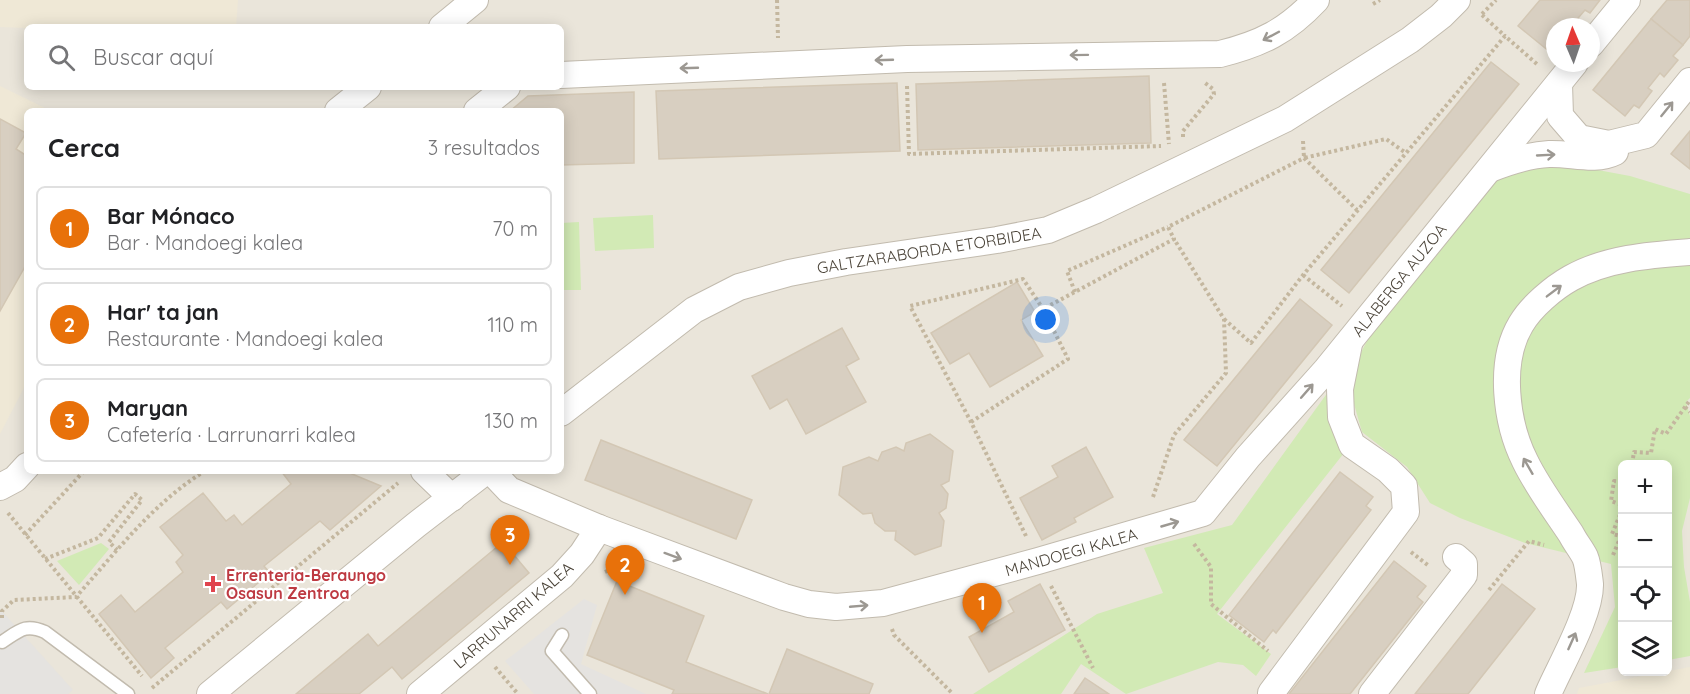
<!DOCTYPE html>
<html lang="es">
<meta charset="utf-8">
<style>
:root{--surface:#fff;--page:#f6f6f6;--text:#202124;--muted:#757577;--line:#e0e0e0;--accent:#2563eb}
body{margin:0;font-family:Quicksand,sans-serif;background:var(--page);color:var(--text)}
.controls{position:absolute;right:18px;bottom:18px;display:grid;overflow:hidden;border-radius:9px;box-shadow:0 3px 15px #0003}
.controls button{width:54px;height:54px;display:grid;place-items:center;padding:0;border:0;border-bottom:2px solid var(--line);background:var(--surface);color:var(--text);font:30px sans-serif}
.compass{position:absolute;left:1546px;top:18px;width:54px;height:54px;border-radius:50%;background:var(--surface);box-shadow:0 3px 15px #0003;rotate:358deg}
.you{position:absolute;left:1046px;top:320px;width:21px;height:21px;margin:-15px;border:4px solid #fff;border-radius:50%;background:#1a73e8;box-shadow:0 0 0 9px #1a73e833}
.badge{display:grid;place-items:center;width:39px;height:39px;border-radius:50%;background:var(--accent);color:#fff;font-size:20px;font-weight:700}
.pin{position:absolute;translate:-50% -50px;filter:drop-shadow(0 2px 3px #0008)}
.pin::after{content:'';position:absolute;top:32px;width:21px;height:18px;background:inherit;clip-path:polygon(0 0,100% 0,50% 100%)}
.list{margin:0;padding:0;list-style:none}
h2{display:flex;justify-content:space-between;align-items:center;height:78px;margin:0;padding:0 24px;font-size:26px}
h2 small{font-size:20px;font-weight:400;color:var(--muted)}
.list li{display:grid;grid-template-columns:39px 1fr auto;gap:18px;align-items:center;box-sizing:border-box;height:84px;margin:0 12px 12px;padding:0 12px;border:2px solid var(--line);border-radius:9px}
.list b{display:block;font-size:22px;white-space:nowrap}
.list p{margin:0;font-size:20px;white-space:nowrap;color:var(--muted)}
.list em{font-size:20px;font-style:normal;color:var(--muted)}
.icon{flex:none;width:33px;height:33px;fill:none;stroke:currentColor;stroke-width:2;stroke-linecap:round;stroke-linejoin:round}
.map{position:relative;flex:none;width:1690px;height:694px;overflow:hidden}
.search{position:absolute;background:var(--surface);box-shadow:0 3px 15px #0003;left:24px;top:24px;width:540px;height:66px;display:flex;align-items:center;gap:15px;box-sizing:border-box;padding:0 21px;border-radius:9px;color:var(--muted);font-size:22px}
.panel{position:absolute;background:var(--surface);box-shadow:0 3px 15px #0003;left:24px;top:108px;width:540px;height:366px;border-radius:9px}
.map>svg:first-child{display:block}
</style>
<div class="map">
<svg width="1690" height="694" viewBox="0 0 1690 694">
<rect width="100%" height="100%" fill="#f6f3ec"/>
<path fill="#eae5da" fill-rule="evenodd" d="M0,0H1690V694H0ZM27,27H561V87H27ZM1555,27H1591V63H1555ZM27,111H561V471H27ZM1622,464H1668V672H1622Z"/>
<g fill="#efe8d6">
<path d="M0,0H238L236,27L27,28L0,27Z"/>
<path d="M0,86L51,111H27V382L0,434Z"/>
<path d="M1690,667V694H1577L1579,688Z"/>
</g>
<g fill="#d2eab5">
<path d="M1571,165L1630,176L1690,194V398L1686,402L1690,416V498L1682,531L1684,567L1690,602V656L1668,660V464H1622V667L1584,673L1615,607L1611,564L1525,543L1460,518L1430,503L1407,467L1362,432L1352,397L1357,360L1385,307L1499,172L1524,166Z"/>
<path d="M653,215L654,248L595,251L593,218Z"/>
<path d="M579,222L581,290H561V223Z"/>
<path d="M1328,392L1344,453L1217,614L1271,654L1256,676L1243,665L1218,662L1126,694L1081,664L1061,694H973L1097,614L1163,593L1144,548L1232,525Z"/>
<path d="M101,543L109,549L79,585L57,561Z"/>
</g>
<g fill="#e5e3e0">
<path d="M584,599L597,605L581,664L646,694H534L505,661Z"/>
<path d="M0,609L73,690L68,694H0Z"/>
</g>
<g fill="#d8cfc1" stroke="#d3c7b4" stroke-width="1.5">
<path d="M1540,0H1600L1590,13L1585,10L1573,24L1577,27H1555V46L1550,52L1518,26Z"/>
<path d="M1667,0H1690V36L1683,45L1651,19Z"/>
<path d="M1651,19L1683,45L1673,56L1678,60L1664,77L1660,73L1648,88L1652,91L1639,108L1634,105L1625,116L1593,90Z"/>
<path d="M1491,62L1519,84L1349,293L1321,270Z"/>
<path d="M1149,76L1151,143L918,150L916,84Z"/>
<path d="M897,83L900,151L659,159L656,91Z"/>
<path d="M634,92V163L561,165V111H510L528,96Z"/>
<path d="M0,119L26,133L16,149L27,156V263L0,311Z"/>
<path d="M1690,131V169L1671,154Z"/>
<path d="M1017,282L1035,312L1021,320L1043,356L990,387L969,353L950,364L931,333Z"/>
<path d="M1300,299L1332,325L1217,466L1184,440Z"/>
<path d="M842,328L859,359L846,366L866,402L806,434L787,399L770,409L752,376Z"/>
<path d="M930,434L953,451L949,481L941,485L948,494L946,508L939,513L944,521L941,546L915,555L895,540L896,531H885L875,523L872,513L863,514L839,495L843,467L869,457L878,461L882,452L896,447L904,451L906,443Z"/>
<path d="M601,440L752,500L736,539L585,480Z"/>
<path d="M1086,447L1113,497L1074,518L1076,522L1042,540L1020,498L1058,477L1052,466Z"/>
<path d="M281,471H345L381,486L330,530L320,521L264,566L270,573L227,609L221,602L165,648L174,658L151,678L99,614L121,595L135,612L183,572L176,562L183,555L160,527L203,493L226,521L234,515L242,525L291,484Z"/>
<path d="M1340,472L1373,497L1366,506L1371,510L1276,633L1273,630L1264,642L1229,615Z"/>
<path d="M503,542L529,573L402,679L392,667L359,694H296L368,634L378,646Z"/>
<path d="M1394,561L1426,586L1417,597L1423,602L1350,694H1289Z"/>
<path d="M617,581L704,616L686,662L768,694H672L674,690L587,655Z"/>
<path d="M1040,584L1065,630L989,672L969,637L1014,612L1008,601Z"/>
<path d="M1502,584L1535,609L1468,694H1415Z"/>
<path d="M787,649L873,684L869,694H769Z"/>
<path d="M1085,678L1109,694H1074Z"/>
</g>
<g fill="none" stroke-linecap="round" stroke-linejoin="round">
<g stroke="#c2bbae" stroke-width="15">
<g id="lane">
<path d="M562,635L552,651L590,694"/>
<path d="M2,642C19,631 25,623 45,632L128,694"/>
</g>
</g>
<g stroke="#c2bbae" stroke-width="28">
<g id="street">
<path d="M442,27L475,0"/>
<path d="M1591,44L1627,0"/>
<path d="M561,75L907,59L1220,54C1261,44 1287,31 1316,0"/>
<path d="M1559,84L1560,116L1579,138L1609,144L1646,135L1690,81"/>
<path d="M338,111L368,87"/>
<path d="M477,111L507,87"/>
<path d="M1490,169C1510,161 1528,155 1549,154C1571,153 1595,162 1615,152"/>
<path d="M561,413L694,310L739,287L789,273L846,262L997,240L1048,230L1096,210L1285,119L1410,40L1441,16L1457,0"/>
<path d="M424,471L452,498"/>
<path d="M491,471L509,490L599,528L784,597L809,604L836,607L883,603L1038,561L1203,513L1248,457L1326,370L1575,63"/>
<path d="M0,487L15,479L27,466"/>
<path d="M1271,693L1406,512L1404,486L1388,470L1352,445L1341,417L1340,389L1349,344"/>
<path d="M210,694L416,525L486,471"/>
<path d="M420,694L562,576L582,554L599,528"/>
<path d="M1372,694L1464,575V564L1456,557"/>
<path d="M1548,694C1560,666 1591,613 1590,584C1589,576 1588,564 1585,557C1581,549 1575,542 1571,534C1555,510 1537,486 1525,461C1506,423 1498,362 1521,324C1531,307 1553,288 1571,278C1607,258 1650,255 1690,252"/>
</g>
</g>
<g stroke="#c4b79f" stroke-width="4" stroke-dasharray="3 3" stroke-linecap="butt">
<path d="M777,0L778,38"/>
<path d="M1373,4L1380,0"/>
<path d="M1482,14L1496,0"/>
<path d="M1482,15L1505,36"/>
<path d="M1164,83L1169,144"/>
<path d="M907,86L909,154L1161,146"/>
<path d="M1183,137V131L1214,94L1213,89L1205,83"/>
<path d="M1303,141L1304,158L1386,139L1406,153"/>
<path d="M1303,275L1342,306"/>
<path d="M1075,292L1067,271L1168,227"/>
<path d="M1224,319L1251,343L1303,275L1505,36L1538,65"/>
<path d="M1685,407L1690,412"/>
<path d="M971,422L1068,359L1043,309L1174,239L1168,227L1304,158L1357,210"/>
<path d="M1632,464L1634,452L1651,453L1655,429L1666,434L1690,400"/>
<path d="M1622,482L1614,481L1611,501L1622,505"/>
<path d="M1153,497L1174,435L1226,373L1224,319L1174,239"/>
<path d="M8,513L142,676"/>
<path d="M25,535L84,471"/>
<path d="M1026,536L971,422L910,306L1023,279L1043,309"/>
<path d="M1194,544L1211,567V604L1268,651"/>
<path d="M1411,552L1429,566"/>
<path d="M1613,555L1621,536L1612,534L1622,510"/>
<path d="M45,559L98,538L135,494L142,500L109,542L117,550"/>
<path d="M605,572L620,565"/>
<path d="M1051,586L1093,668"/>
<path d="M1489,590L1529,541L1544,545"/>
<path d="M2,618V611L14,600L76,597C116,552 154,502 205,471"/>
<path d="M892,629L894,635L953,694"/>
<path d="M495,667L518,694"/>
<path d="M152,688L398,483"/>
</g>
<use href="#lane" stroke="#fff" stroke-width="12"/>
<use href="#street" stroke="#fff" stroke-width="26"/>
</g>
<defs><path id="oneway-shaft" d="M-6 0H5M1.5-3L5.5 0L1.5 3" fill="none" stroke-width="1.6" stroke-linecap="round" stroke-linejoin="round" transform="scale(1.5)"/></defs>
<g stroke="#9c9892">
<use href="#oneway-shaft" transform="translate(1271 36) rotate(152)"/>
<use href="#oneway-shaft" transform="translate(1079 55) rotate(179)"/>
<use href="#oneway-shaft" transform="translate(884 60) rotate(178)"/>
<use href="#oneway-shaft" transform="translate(689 68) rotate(178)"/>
<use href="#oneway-shaft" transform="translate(1667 109) rotate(-51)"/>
<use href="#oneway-shaft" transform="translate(1546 155) rotate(-3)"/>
<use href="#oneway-shaft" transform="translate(1554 291) rotate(-37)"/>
<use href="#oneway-shaft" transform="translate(1307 391) rotate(-49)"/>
<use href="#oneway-shaft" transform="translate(1528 466) rotate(-120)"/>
<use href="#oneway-shaft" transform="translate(1170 524) rotate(-16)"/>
<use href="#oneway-shaft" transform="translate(673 556) rotate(20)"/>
<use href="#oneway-shaft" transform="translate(859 606) rotate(-5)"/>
<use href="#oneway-shaft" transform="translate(1572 641) rotate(-66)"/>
</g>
<path fill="#e0444e" stroke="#fff" stroke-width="2" d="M210 575h6v6h6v6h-6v6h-6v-6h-6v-6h6z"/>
<g text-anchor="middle" stroke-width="4.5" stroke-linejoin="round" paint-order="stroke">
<g font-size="16" fill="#4b4439" stroke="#fff">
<text transform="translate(929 250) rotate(-9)" y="6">GALTZARABORDA ETORBIDEA</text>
<text transform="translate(1399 280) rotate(-51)" y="6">ALABERGA AUZOA</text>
<text transform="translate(1071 552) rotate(-16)" y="6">MANDOEGI KALEA</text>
<text transform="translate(513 615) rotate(-41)" y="6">LARRUNARRI KALEA</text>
</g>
<g font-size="16" font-weight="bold" fill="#be3a42" stroke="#fff" text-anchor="start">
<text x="226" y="581">Errenteria-Beraungo<tspan x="226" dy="18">Osasun Zentroa</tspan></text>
</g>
</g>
</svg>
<div class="controls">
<button>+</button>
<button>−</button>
<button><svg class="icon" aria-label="locate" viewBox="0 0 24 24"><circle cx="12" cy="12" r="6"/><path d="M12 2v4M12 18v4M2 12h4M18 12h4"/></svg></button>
<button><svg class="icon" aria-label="layers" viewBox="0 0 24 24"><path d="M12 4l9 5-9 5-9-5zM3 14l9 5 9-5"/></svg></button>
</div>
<svg class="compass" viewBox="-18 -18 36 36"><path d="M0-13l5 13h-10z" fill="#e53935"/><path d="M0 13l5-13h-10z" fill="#757577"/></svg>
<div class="you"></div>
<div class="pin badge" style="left:982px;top:633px;background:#e8710a">1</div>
<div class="pin badge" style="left:625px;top:595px;background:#e8710a">2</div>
<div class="pin badge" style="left:510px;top:565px;background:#e8710a">3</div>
<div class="search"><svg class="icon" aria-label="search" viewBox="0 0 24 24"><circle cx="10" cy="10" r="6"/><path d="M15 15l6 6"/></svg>Buscar aquí</div>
<section class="panel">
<h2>Cerca<small>3 resultados</small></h2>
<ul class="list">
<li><span class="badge" style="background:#e8710a">1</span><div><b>Bar Mónaco</b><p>Bar · Mandoegi kalea</p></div><em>70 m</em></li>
<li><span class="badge" style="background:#e8710a">2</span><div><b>Har' ta jan</b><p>Restaurante · Mandoegi kalea</p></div><em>110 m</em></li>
<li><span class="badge" style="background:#e8710a">3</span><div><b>Maryan</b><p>Cafetería · Larrunarri kalea</p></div><em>130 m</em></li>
</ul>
</section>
</div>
